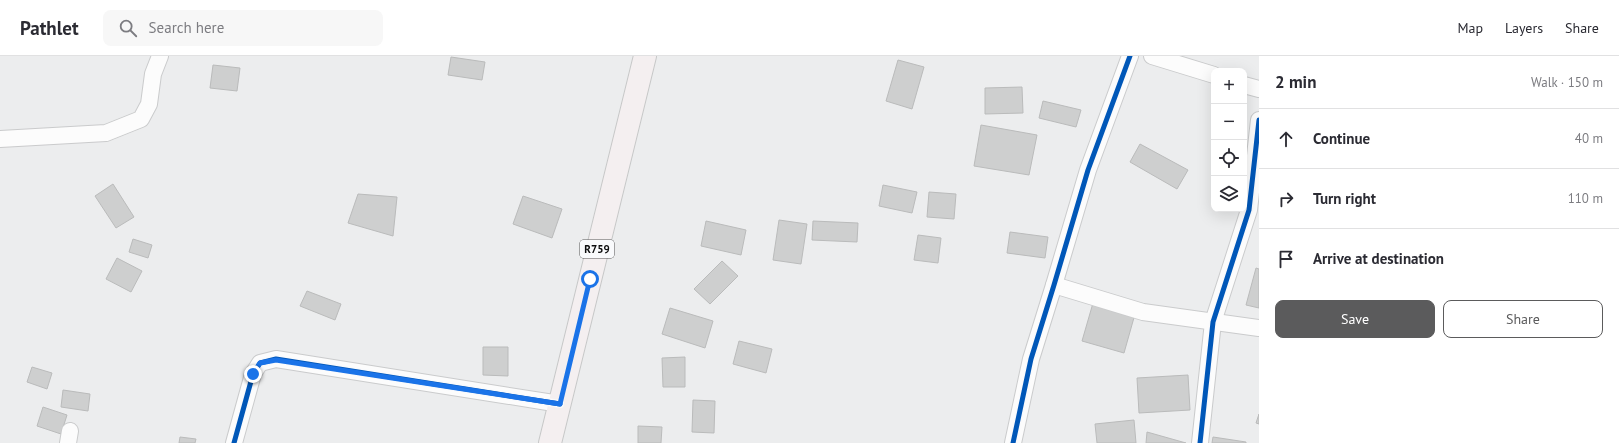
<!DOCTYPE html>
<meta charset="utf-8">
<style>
:root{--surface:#fff;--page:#f7f7f7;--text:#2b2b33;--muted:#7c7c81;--line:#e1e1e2;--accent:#5b5b5c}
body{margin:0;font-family:"PT Sans",sans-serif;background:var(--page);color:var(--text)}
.controls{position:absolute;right:12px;top:12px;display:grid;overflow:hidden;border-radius:8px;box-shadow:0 4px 16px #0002}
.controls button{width:36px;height:36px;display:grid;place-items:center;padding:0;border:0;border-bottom:1px solid var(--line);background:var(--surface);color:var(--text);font:20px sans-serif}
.stop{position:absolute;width:12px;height:12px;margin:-9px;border:3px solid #1a73e8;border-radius:50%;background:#fff}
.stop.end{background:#1a73e8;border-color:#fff;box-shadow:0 1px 4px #0008}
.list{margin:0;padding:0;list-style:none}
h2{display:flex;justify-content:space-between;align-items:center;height:52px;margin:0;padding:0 16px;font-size:17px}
h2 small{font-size:13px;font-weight:400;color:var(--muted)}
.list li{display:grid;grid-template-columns:26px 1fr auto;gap:12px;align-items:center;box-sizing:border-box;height:60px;padding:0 16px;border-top:1px solid var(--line)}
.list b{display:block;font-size:15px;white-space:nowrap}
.list em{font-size:13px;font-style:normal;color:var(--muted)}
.actions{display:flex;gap:8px;padding:12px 16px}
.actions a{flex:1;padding:9px 0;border:1px solid var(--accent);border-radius:8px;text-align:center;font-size:14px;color:var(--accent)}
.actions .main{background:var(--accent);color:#fff}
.icon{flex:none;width:22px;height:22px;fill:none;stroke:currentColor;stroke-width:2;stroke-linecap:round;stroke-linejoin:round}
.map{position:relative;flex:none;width:1259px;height:387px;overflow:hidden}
header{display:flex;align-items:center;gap:24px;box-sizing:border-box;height:56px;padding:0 20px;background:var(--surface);border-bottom:1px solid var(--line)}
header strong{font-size:19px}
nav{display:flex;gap:22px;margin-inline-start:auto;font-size:14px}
.search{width:280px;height:36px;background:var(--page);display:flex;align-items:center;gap:10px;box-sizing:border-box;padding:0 14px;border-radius:8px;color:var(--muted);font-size:15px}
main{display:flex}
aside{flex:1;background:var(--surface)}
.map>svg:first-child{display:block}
</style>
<header>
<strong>Pathlet</strong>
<div class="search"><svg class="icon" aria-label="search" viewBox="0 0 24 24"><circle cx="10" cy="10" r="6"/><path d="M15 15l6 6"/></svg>Search here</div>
<nav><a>Map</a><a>Layers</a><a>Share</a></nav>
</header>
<main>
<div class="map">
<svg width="1259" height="387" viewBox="0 0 1259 387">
<rect width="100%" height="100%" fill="#ecedee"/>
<g fill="#cecfcf" stroke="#babbbb">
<path d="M451,1L485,6L482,24L448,19Z"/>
<path d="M898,4L924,11L912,53L886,45Z"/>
<path d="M213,9L240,12L237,35L210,32Z"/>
<path d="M1022,31L1023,57L985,58V32Z"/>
<path d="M1043,45L1081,54L1076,71L1039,62Z"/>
<path d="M981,69L1037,79L1029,119L974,110Z"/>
<path d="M1140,88L1188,114L1177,133L1130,106Z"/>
<path d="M113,128L134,161L116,172L95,140Z"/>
<path d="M883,129L917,136L912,157L879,150Z"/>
<path d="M929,136L956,138L954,163L927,161Z"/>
<path d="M358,138L397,141L393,180L348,167Z"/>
<path d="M523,140L562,153L552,182L513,168Z"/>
<path d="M779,164L807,168L801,208L773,204Z"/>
<path d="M706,165L746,174L741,199L701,190Z"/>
<path d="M813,165L858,167L857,186L812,184Z"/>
<path d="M1010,176L1048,181L1045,202L1007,197Z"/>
<path d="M918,179L941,182L938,207L914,204Z"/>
<path d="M133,183L152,189L148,202L129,196Z"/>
<path d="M117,202L142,215L131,236L106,223Z"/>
<path d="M722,205L738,220L710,248L694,233Z"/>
<path d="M1256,212L1259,213V252L1246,249Z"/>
<path d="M307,235L341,248L335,264L300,250Z"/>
<path d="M1093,247L1135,258L1124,297L1082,285Z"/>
<path d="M670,252L713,265L705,292L662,278Z"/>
<path d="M739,285L772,293L766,317L733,308Z"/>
<path d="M483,291H508V320L483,319Z"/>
<path d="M685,301V331H663L662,302Z"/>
<path d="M32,311L52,317L47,333L27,326Z"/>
<path d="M1188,319L1190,354L1139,357L1137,322Z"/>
<path d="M63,334L90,338L88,355L61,351Z"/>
<path d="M693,344L715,345L714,377L692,376Z"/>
<path d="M43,351L67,359L61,378L37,370Z"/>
<path d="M1259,358V368L1256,367Z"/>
<path d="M1134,364L1136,387H1097L1095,368Z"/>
<path d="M638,370L662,371L661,387H638Z"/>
<path d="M1147,376L1186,387H1146Z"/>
<path d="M180,381L196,383L195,387H179Z"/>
<path d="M1213,381L1246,386V387H1212Z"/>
</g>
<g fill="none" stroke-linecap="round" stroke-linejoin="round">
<g stroke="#cacbcc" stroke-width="18">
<g id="street">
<path d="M1152,0L1214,19"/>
<path d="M1244,29L1259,33"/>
<path d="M0,83L106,77L141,63L149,48L153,18L160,0"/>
<path d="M1054,229L1143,256L1259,272"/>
<path d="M68,387L70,375"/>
<path d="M234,387L253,318L260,307L276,303L560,348"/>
<path d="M1013,387L1031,303L1054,229L1088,114L1130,0"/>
<path d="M1200,387L1213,266L1249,154L1259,64"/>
</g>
</g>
<g stroke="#c7c8c8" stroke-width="24">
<path id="primary" d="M550,387L645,0"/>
</g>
<use href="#street" stroke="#fcfcfc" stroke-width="16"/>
<use href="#primary" stroke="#f4eff0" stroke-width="22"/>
<g stroke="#f9fafc" stroke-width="8">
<g id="cycleway">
<path d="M234,387L253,318L260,307L276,303L560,348"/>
<path d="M1013,387L1031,303L1054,229L1088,114L1130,0"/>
<path d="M1200,387L1213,266L1249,154L1259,64"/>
</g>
</g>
<use href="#cycleway" stroke="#0057b8" stroke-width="5"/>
</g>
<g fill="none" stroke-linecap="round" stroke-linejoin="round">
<path stroke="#1a73e8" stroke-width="5" d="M253,318L260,307L276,304L560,348L590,223"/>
</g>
<g text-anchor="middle" stroke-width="4" stroke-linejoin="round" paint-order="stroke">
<rect fill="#f9fafc" stroke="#545455" stroke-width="1" x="580" y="184" width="34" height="18" rx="3"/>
<g font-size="11" font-weight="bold" fill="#0d0d0e">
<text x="597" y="197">R759</text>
</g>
</g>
</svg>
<div class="controls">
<button>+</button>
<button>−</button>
<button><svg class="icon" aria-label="locate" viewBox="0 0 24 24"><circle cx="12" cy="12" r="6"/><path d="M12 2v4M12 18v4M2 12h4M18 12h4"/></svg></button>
<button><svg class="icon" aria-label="layers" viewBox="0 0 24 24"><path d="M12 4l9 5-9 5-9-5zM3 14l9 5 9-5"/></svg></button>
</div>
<div class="stop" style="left:590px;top:223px"></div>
<div class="stop end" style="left:253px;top:318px"></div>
</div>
<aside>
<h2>2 min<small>Walk · 150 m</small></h2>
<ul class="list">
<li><svg class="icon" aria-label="ahead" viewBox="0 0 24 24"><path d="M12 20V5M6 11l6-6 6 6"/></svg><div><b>Continue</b></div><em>40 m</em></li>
<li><svg class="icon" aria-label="right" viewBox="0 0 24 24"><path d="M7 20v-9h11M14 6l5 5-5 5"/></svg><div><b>Turn right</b></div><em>110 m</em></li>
<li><svg class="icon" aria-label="arrive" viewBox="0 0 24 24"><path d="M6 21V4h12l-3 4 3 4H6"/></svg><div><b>Arrive at destination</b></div></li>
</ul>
<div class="actions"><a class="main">Save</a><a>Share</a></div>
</aside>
</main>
